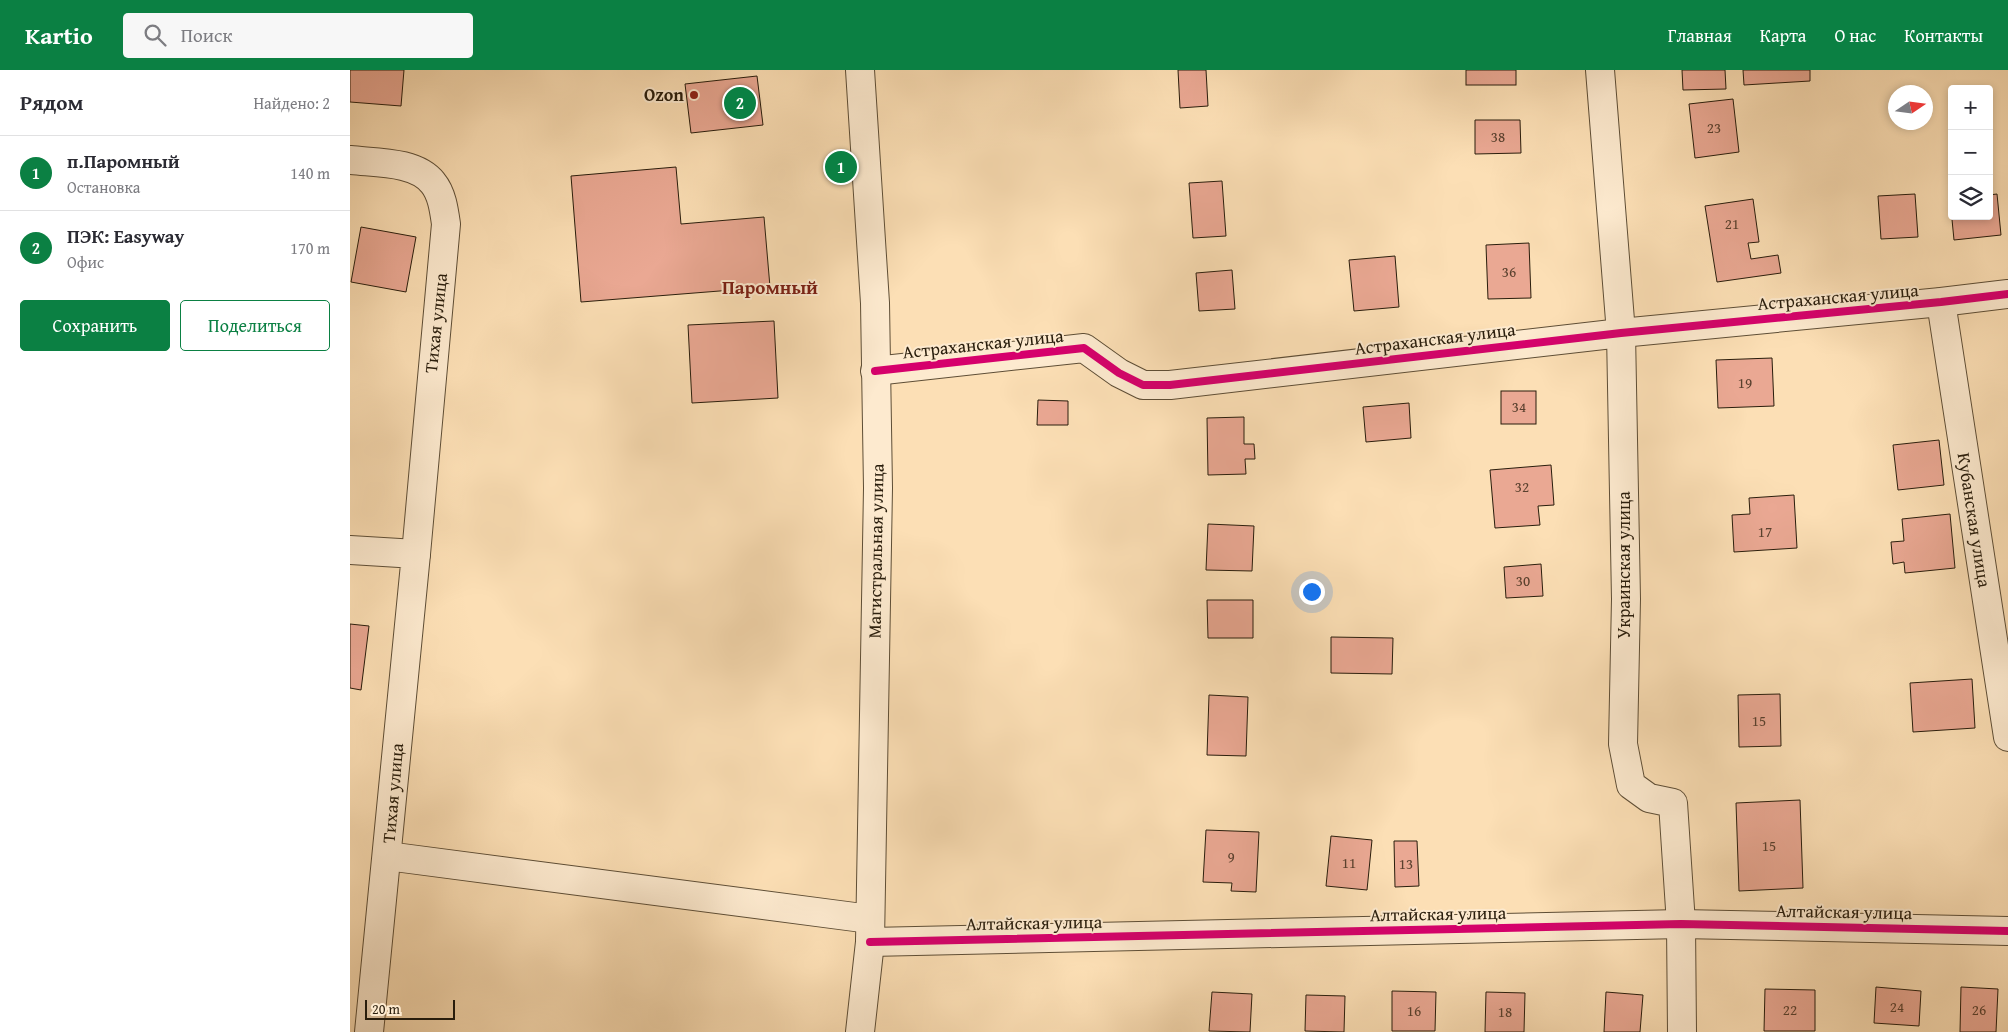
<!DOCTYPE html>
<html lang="ru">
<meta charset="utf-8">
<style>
:root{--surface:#fff;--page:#f7f7f7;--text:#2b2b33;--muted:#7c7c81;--line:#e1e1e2;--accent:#0b8043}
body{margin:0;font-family:"Gentium Book Plus",serif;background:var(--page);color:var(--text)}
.controls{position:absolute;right:15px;top:15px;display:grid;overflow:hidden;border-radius:5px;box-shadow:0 2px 8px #0003}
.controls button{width:45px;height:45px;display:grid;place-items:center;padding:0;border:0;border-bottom:1px solid var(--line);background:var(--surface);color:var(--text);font:25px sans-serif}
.compass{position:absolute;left:1538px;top:15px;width:45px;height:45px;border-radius:50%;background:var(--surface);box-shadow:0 2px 8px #0003;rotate:77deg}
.scale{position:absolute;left:15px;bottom:12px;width:90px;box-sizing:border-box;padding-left:5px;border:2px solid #291d0c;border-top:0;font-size:14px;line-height:18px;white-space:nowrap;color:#291d0c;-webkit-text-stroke:4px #fdeacf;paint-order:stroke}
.you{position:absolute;left:961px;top:521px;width:18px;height:18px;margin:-12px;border:4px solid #fff;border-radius:50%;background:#1a73e8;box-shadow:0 0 0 8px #1a73e833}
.badge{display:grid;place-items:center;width:32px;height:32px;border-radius:50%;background:var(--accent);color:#fff;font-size:16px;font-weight:700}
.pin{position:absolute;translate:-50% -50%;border:2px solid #fff;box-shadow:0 1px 5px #0006}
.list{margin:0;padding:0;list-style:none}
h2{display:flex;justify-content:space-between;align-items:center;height:65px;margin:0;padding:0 20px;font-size:21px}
h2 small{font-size:16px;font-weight:400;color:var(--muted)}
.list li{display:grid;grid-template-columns:32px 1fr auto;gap:15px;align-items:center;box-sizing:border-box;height:75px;padding:0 20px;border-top:1px solid var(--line)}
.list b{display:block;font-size:19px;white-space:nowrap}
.list p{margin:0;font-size:16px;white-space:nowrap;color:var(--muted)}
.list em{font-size:16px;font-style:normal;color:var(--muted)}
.actions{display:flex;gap:10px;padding:15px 20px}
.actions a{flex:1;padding:11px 0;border:1px solid var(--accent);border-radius:5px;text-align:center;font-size:18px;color:var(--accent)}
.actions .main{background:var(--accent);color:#fff}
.icon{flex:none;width:28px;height:28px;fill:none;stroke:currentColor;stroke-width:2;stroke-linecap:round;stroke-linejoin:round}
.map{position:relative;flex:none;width:1658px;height:962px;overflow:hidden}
header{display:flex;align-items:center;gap:30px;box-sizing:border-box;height:70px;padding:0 25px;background:var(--accent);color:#fff}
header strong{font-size:24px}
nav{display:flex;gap:28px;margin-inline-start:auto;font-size:18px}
.search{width:350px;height:45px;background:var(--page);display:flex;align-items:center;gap:12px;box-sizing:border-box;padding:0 18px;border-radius:5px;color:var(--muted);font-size:19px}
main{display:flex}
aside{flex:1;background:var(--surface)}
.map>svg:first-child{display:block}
</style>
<header>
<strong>Kartio</strong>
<div class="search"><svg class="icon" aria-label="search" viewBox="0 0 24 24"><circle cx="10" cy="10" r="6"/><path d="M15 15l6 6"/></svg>Поиск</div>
<nav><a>Главная</a><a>Карта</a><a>О нас</a><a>Контакты</a></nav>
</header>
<main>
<aside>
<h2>Рядом<small>Найдено: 2</small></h2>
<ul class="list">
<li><span class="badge">1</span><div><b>п.Паромный</b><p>Остановка</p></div><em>140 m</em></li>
<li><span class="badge">2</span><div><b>ПЭК: Easyway</b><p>Офис</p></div><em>170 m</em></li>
</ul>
<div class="actions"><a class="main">Сохранить</a><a>Поделиться</a></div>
</aside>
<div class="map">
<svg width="1658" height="962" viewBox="0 0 1658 962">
<rect width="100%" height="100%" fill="#fcdfb5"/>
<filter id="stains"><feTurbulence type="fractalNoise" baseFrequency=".004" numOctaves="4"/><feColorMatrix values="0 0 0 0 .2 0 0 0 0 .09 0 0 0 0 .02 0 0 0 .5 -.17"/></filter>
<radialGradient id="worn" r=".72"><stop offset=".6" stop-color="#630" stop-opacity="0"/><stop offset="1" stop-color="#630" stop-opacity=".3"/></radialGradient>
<g fill="#eaa893" stroke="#291d0c">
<path d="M0,0H54L51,36L0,32Z"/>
<path d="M828,0H856L858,36L830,38Z"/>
<rect x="1116" y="0" width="50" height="15"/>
<path d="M1332,0H1375L1376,19L1333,20Z"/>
<path d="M1393,0H1460V11L1394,15Z"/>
<path d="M407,6L413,55L341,63L335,14Z"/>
<path d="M1383,29L1389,82L1345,88L1339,34Z"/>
<path d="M1125,50H1170L1171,83L1125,84Z"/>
<path d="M326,97L331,154L414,147L420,217L231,232L221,106Z"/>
<path d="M872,111L876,166L843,168L839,113Z"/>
<path d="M1565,124L1568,167L1531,169L1528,126Z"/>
<path d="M1647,124L1651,165L1604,170L1600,129H1602V146H1639V125Z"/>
<path d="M1403,129L1409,172L1398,173L1401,189L1428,185L1431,203L1367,212L1355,136Z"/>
<path d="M11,157L66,167L56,222L1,212Z"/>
<path d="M1179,173L1181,228L1138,229L1136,175Z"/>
<path d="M1045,186L1049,237L1004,241L999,190Z"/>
<path d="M882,200L885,239L849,241L846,203Z"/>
<path d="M424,251L428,328L342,333L338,255Z"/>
<path d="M1422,288L1424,336L1368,338L1366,290Z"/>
<rect x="1151" y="321" width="35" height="33"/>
<path d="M688,330L718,331V355H687Z"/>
<path d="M1059,333L1061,368L1016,372L1013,337Z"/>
<path d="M894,347V374H904L905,389H895L896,404L858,405L857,348Z"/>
<path d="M1589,370L1594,415L1548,420L1543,375Z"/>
<path d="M1201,395L1204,435L1188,436L1190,455L1145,458L1140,400Z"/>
<path d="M1444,425L1447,478L1384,482L1382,445L1400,444L1399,428Z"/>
<path d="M1600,444L1605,498L1555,503L1554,492L1543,494L1541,472L1554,471L1552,449Z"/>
<path d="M858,454L904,456L902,501L856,500Z"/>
<path d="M1191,494L1193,526L1156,528L1154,497Z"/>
<path d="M857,530H903V568H858Z"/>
<path d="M0,554L19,556L11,620L0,618Z"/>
<path d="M981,567L1043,568L1042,604L981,603Z"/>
<path d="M1622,609L1625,658L1563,662L1560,613Z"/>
<path d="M1430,624L1431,676L1389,677L1388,625Z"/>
<path d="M859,625L898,627L896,686L857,685Z"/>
<path d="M1450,730L1453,818L1389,821L1386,733Z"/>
<path d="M856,760L909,762L906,822L881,821L882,813L853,812Z"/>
<path d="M981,766L1022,770L1017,820L976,816Z"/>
<path d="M1044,771H1067L1069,816L1045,817Z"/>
<path d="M1526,917L1571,921L1569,956L1524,953Z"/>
<path d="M1611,917L1648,919L1646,962H1610Z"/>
<path d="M1415,919L1465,920V961H1414Z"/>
<path d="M1042,921L1086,922L1085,961H1042Z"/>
<path d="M862,922L902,924L900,962L859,961Z"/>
<path d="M1136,922L1175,923L1174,962H1135Z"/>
<path d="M1256,922L1293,925L1290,962H1254Z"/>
<path d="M956,925L995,926L994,962L955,961Z"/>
</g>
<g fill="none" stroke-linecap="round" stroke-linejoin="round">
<g stroke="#5e4e36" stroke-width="30">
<g id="minor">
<path d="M510,0L525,233L528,418L520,872L510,962"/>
<path d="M1250,0L1271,263L1276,529L1273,674L1281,715L1299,728L1323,733L1331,854L1332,962"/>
<path d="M0,90C26,93 66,91 83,113C92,124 94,140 96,154L66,484"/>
<path d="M1591,232L1658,667"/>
<path d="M525,301L734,278L769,303L793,315H820L1271,263L1591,232L1658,224"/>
<path d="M0,480L66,484L19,962"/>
<path d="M37,786L520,849"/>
<path d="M520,872L1331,854L1658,861"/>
</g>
</g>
<use href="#minor" stroke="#fdeacf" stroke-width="28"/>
<g stroke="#fdeacf" stroke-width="11">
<g id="cycleway">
<path d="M525,301L734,278L769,303L793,315H820L1271,263L1591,232L1658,224"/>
<path d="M520,872L1331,854L1658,861"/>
</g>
</g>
<use href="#cycleway" stroke="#d6006c" stroke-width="8"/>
</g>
<circle fill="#8f2418" stroke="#fdeacf" stroke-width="2" cx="344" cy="25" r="5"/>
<g text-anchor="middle" stroke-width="4" stroke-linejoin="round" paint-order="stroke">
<g font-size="15" fill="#59402e">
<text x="1364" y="63">23</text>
<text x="1148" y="72">38</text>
<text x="1382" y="159">21</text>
<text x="1159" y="207">36</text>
<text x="1395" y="318">19</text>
<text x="1169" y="342">34</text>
<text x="1172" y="422">32</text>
<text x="1415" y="467">17</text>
<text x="1173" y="516">30</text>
<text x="1409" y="656">15</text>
<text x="1419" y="781">15</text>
<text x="881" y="792">9</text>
<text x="999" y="798">11</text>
<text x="1056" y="799">13</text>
<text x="1547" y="942">24</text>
<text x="1440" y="945">22</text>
<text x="1629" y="945">26</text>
<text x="1064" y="946">16</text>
<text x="1155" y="947">18</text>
</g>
<g font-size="18" font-weight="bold" fill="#291d0c" stroke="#fdeacf" text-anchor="end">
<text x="334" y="31">Ozon</text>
</g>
<g font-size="18" fill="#291d0c" stroke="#fdeacf">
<text transform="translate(1488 227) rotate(-5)" y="6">Астраханская улица</text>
<text transform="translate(86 253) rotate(-84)" y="6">Тихая улица</text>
<text transform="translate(1085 269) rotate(-7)" y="6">Астраханская улица</text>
<text transform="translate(633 274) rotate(-6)" y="6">Астраханская улица</text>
<text transform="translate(1624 450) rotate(81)" y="6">Кубанская улица</text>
<text transform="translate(526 481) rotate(-89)" y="6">Магистральная улица</text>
<text transform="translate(1274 495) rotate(-90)" y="6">Украинская улица</text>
<text transform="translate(43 723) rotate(-85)" y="6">Тихая улица</text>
<text transform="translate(1494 842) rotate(1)" y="6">Алтайская улица</text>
<text transform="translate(1088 844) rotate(-1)" y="6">Алтайская улица</text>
<text transform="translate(684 853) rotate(-1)" y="6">Алтайская улица</text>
</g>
<g font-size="19" font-weight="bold" fill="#7a1f14" stroke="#fdeacf">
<text x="420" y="224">Паромный</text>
</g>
</g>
<rect width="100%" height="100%" filter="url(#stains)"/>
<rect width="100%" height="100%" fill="url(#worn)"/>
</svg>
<div class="controls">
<button>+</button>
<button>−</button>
<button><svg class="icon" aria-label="layers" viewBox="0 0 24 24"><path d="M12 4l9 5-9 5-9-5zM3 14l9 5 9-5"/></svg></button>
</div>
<svg class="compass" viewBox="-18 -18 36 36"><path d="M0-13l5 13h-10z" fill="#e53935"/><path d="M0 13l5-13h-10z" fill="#7c7c81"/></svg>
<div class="scale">20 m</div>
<div class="you"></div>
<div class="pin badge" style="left:491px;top:97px">1</div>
<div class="pin badge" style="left:390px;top:33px">2</div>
</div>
</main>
